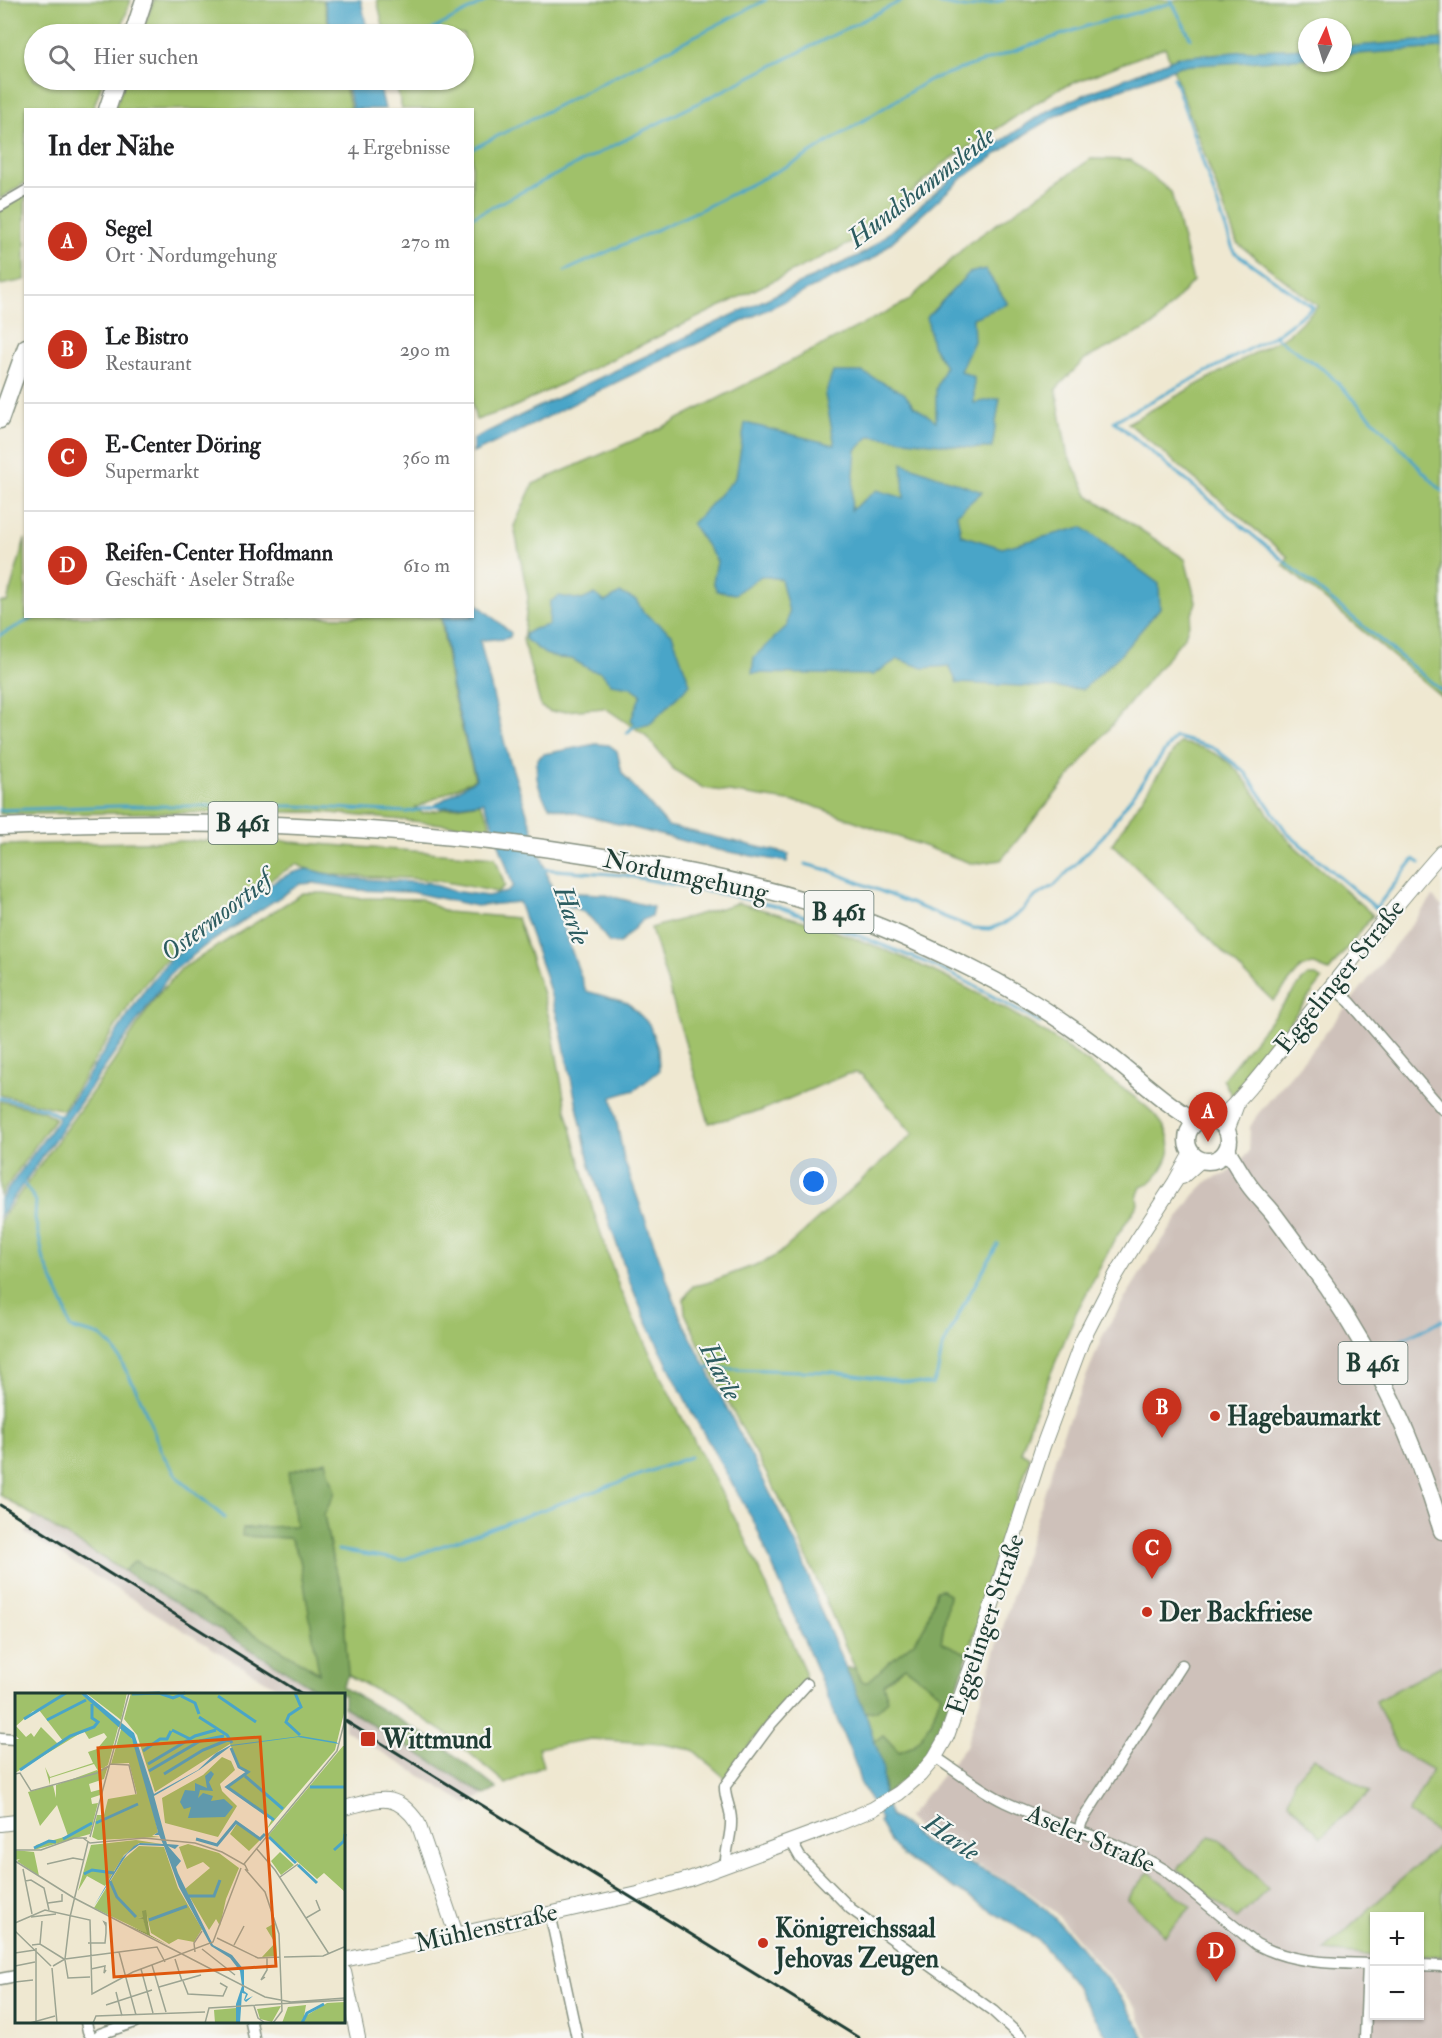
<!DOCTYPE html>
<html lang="de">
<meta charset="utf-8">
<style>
:root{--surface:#fff;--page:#f2f2f2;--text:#202124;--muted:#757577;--line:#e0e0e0;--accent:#c8321e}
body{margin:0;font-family:"IM FELL Double Pica",serif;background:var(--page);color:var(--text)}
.controls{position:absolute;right:18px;bottom:18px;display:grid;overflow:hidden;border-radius:0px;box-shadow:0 2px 4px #0004}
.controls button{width:54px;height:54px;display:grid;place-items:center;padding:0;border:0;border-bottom:2px solid var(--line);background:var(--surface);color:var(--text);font:30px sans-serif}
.compass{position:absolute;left:1298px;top:18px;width:54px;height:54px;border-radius:50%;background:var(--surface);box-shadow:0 2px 4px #0004;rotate:4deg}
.you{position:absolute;left:814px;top:1182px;width:21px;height:21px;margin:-15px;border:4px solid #fff;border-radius:50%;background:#1a73e8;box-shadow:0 0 0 9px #1a73e833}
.badge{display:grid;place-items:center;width:39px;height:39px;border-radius:50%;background:var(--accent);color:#fff;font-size:20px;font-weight:700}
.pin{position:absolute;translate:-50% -50px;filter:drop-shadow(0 2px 3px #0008)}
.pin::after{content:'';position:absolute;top:32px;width:21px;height:18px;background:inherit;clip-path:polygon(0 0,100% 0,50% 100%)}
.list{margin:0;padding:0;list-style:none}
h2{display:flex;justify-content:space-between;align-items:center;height:78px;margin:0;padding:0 24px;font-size:26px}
h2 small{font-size:20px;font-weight:400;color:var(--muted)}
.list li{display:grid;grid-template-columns:39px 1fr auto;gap:18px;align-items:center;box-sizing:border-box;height:108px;padding:0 24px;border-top:2px solid var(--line)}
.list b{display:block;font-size:22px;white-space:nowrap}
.list p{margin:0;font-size:20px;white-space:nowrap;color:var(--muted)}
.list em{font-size:20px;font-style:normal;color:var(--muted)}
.icon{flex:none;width:33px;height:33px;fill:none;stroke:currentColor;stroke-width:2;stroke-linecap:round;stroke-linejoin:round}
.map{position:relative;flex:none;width:1442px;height:2038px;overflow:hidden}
.search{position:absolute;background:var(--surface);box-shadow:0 2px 4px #0004;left:24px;top:24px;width:450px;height:66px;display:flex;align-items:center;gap:15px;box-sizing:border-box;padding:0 21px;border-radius:33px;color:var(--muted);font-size:22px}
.panel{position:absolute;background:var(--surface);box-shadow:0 2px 4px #0004;left:24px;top:108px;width:450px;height:510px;border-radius:0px}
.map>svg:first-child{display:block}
</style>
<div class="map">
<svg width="1442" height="2038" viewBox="0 0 1442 2038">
<rect width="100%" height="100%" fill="#f6f6f2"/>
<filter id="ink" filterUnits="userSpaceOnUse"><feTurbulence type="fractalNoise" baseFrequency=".0167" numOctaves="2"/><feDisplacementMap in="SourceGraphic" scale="12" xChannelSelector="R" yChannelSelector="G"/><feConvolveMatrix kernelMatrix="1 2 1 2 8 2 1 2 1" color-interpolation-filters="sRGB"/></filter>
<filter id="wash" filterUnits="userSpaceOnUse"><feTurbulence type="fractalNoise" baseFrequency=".008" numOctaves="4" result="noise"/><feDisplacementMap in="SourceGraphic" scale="24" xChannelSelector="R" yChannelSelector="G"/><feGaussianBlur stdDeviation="1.35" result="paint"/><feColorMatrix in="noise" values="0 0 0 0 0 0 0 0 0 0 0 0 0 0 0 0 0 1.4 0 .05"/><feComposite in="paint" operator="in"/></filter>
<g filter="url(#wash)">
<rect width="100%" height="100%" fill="#efe8d1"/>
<g fill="#cec1ba" fill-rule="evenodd">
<path d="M1433,897L1442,907V2038H1148L1137,2009L1054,1911L1025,1890L929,1840L907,1818L966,1746L1063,1433L1105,1331L1146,1264L1194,1195L1209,1180L1227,1174L1249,1152L1250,1127L1257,1115L1313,1049ZM1374,1916H1420V2016H1374Z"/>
<path d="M35,1516L124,1571L323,1694H287L25,1533Z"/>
<path d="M344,1707L485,1795L467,1804L344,1729Z"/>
</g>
<g fill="#a0c16a" stroke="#607f4f" stroke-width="1.5" fill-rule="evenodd">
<path d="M0,0H131L119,34H34V80H103L93,109L26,110L25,183L0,199Z"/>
<path d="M154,0H323L331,34H141Z"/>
<path d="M377,0H1442V697L1283,565L1288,557L1128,423L1289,334L1318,306L1237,243L1165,47L1058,89L943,164L863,237L512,408L476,420L472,405V110L402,109L395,80H464V34H385ZM1307,27H1343V63H1307Z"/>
<path d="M125,80H343L351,109L114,110Z"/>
<path d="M1091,159L1131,160L1171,192L1193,281L1154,325L1085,359L1056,389L1067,453L1088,495L1185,559L1196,602L1185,636L1001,860L973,864L808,804L703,788L673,769L645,735L605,708L551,712L541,707L523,640L528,597L514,526L533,484L655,431L908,301L969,243Z"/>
<path d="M25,194V280L0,285V210Z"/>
<path d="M25,539L26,616L441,617L451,687L475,779L415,808L422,813L480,803L488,817L491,829L321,812L0,814V602H7Z"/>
<path d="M1179,743C1241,750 1250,794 1283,834C1293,846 1306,856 1317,866C1336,882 1354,898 1373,915L1329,971L1312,964L1301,968L1273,1001L1112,844Z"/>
<path d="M273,839L290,842L495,857L505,886L497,892C472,887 446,881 420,879C384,875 327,881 296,864L248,893L225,914L161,964L137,993L63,1110L0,1095V845Z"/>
<path d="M303,893H325L357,898L421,899L447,912L517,918L542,991L553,1034L566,1109L593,1210L620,1290L663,1381L746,1540L805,1672V1681L762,1728L725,1778L693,1750L662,1744L591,1739L538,1748L543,1766L506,1784L447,1734L403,1705L348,1675L342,1587L333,1563L324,1515L335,1492L296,1526L243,1528V1536L290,1538L300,1559L320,1674L137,1563L124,1571L0,1495V1221L113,1063L155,998L181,969Z"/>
<path d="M738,903C763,910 788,916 813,924C922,959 1024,1012 1114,1082C1136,1099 1176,1121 1169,1154C1165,1167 1154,1183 1141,1187L1137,1197L1138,1204L1115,1239L1076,1313L1033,1416L1021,1452L1030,1457L968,1654L941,1643L949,1595L941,1590L936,1591L926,1625L914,1642L889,1662L868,1683L861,1682L789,1516L712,1372L685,1313L684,1299L693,1286L707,1283L764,1262L779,1254L913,1134L862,1075L856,1073L847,1074L760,1111L709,1123L651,928Z"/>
<path d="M1308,976H1316L1322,980L1232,1096L1223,1079L1302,981Z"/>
<path d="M0,1101L43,1111L55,1118L0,1196Z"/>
<path d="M1442,1665V1836L1408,1813L1432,1770L1398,1750L1376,1701Z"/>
<path d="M905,1667L941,1694L931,1723L914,1746L899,1752L883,1735L874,1742L865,1712L876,1711L883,1684Z"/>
<path d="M1314,1758L1370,1792L1321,1837L1288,1801L1294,1780Z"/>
<path d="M1210,1836L1219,1839L1268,1889L1237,1919L1178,1869Z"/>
<path d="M1442,1842V1956H1420V1916H1374V1956L1324,1951Z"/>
<path d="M1149,1872L1191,1907L1165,1935L1127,1899Z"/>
</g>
<g fill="#80a75e" stroke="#507249" stroke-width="1.5">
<path d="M326,1461L335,1492L324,1515L333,1563L342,1587L348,1675L342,1687L438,1742L497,1789L485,1795L344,1707V1694H323L124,1571L135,1561L319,1673L300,1559L290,1538L242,1536L243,1528L296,1526L288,1472Z"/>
<path d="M942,1590L949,1594L941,1642L968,1654L944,1727L926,1762L883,1796L884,1782L874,1742L883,1735L899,1752L914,1746L931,1723L941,1694L905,1667L883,1684L888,1700L876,1711L865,1712L844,1668H855L861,1682H868L889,1662L914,1642L926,1625L936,1591Z"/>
</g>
<g fill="#4aa5c8" stroke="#34717e" stroke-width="1.5">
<path d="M324,0H361L368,34H332Z"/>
<path d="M1442,39V48L1343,55V47Z"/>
<path d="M1307,48V58L1180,66L1067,110L1027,133L960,180L874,258L590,395L518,432L473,453V439L538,407L866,252L976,158L1042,114L1059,105L1178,57L1257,50Z"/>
<path d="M345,80H378L385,109H353Z"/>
<path d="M985,269L1008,304L973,318L974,341L960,371L974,377V403L1000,398L992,448H974L870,436L856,450L851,510L877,490L904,498L902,463L982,492L957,514L961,535L1002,548L1082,527L1159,584L1160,608L1120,655L1083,689L957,683L949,666L923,668L898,659L873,675L752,673L754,657L787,626L789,612L781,579L761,576L735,594L717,591L713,582L717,561L692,524L736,477L745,423L835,445L825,395L833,372H862L904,393L914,406L936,421V389L945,366L932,345L927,317L969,273Z"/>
<path d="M473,585L475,602L511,633L510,637C501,642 491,637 480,641L506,749L553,892L602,894L653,907L651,916L641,921L620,943H609C597,924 585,905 561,906L557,910L586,991L628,1003L649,1024L658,1049L659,1071L635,1090L612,1097L624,1160L680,1316L799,1550L820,1609L865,1712L883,1767V1796L891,1817C906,1822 914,1837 928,1844C962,1862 1002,1876 1033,1899C1053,1914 1069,1933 1084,1952C1107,1979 1130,2005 1144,2038H1108C1087,2004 1066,1969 1038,1940L904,1857L891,1843L879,1822L881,1819L860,1782L855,1763L825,1690L754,1522L691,1411L647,1323L629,1280L590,1166L559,1023L545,975L519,902L476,906L411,892L358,890L314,883L300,884L206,945L171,973L0,1217V1200L72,1100L145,989L169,960L242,905L251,894L291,873L307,869L344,878L429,883L453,891L487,896L508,892L513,886L490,816L483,802L441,808L435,805L476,779L452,687L442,617L472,616Z"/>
<path d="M620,593L636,600L643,612L672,634L690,684L650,724L638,727L631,720L641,694L631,687L611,684L601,672L591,670L572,659L558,658L545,654L525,639V634L534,629L549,625L550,602L559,596L582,600L595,594L605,602Z"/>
<path d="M596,744L609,745L617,751L622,773L668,826L789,854L787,862L718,850L549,806C538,790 535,778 537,759L544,754Z"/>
</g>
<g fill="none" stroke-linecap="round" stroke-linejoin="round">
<g stroke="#4aa5c8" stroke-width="3">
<path d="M919,0L965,8L1004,0"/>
<path d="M1171,0L1191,39"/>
<path d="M424,34L488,0"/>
<path d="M1174,78L1234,252L1313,307L1274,336L1114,421L1442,691"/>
<path d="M472,149L766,0"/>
<path d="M472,217L903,0"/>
<path d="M565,271L700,210L801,159L929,80L1087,26L1172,3"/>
<path d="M1274,336L1327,372L1442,491"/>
<path d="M0,635L37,616"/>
<path d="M627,733L638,722"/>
<path d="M0,810L119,806H297L407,812L441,805"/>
<path d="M805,864L828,870L972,928L989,929L1005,923L1022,911L1036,896L1054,886L1104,835L1175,737L1214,748L1245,772L1288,834L1376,908L1414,859L1420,863"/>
<path d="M543,869L624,875L732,896L776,906L844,930L930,964L969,983L1040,1023"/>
<path d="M0,1098L46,1109L63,1118"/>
<path d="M22,1181L36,1201L35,1218L44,1261L65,1308L70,1328L101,1336L115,1350L139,1395L163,1455L180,1480L225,1518"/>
<path d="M1390,1346L1442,1320"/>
<path d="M703,1368L832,1372L924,1384H932L937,1375L942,1349L964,1304L998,1244"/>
<path d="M338,1550L402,1560L690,1457"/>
</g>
</g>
</g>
<g filter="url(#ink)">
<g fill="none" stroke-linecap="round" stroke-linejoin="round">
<g stroke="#879282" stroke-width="13">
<g id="minor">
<path d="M0,206L26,191"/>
<path d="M1332,986L1350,1002L1442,1109"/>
<path d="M0,1738L15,1739"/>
<path d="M935,1757C958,1772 980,1790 1005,1802C1058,1827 1115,1839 1165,1870L1256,1944C1293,1964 1333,1963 1374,1964"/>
<path d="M1079,1830L1082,1821L1182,1665"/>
<path d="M791,1841L800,1857L851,1909L993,2011L1022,2038"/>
<path d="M726,1865C725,1850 732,1835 731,1820C731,1808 724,1797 725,1786L771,1724L807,1684"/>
<path d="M550,1913L577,2038"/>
<path d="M1420,1965L1442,1966"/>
<path d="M0,1979L16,1976"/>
<path d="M86,2022L88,2031L92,2038"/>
<path d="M251,2022L254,2038"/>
<path d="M96,2038L100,2034L135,2022"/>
<path d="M1365,2038L1368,1964"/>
</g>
</g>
<g stroke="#879282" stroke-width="16">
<g id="tertiary">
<path d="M1217,1121C1245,1096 1268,1065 1292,1035C1342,974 1389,911 1442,852"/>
<path d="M1227,1131L1237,1104"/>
<path d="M1182,1177L1201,1160"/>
<path d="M344,1808C378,1800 395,1789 418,1823L456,1934"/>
<path d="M0,1824L16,1822"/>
<path d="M344,1960L638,1894L689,1879L838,1824L873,1809L899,1793L920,1775L935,1757L947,1736L979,1645L1043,1446L1082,1341L1116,1275L1138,1239L1175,1182L1191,1153"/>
<path d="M344,1972L358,2038"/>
</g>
</g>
<g stroke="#879282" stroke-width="19">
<g id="primary">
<path d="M133,34L144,0"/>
<path d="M107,110L117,80"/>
<path d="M0,420L26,347"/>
<path d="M0,827C197,818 394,823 590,855C679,869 770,886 855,917C895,932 934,950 972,969C1019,992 1064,1021 1106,1053C1137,1077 1164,1103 1197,1122"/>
<circle cx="1208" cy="1140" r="21"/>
<path d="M1227,1150C1234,1161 1241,1174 1249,1185C1256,1195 1265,1203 1273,1213C1291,1237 1309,1262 1327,1287C1377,1361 1416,1445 1442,1531"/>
</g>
</g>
<use href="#minor" stroke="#fff" stroke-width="10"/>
<use href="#tertiary" stroke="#fff" stroke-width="14"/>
<use href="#primary" stroke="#fff" stroke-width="16"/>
<g stroke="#1f3d34" stroke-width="3">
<path d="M0,1505L302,1694"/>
<path d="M344,1720L859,2038"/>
</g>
</g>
</g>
<g fill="#c8321e" stroke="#f6f6f2" stroke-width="2">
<circle cx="1215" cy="1416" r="6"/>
<circle cx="1147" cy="1612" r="6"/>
<rect x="360" y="1731" width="16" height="16" rx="3"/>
<circle cx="763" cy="1943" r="6"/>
</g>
<g text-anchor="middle" stroke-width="4.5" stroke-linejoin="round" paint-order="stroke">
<g fill="#f6f6f2" stroke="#60746d" stroke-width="1.5">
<rect x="208.5" y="802" width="69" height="42" rx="4.5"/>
<rect x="804.5" y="891" width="69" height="42" rx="4.5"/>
<rect x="1338.5" y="1342" width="69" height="42" rx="4.5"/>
</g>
<g font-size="24" font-weight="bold" fill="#1f3d34">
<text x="243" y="831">B 461</text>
<text x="839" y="920">B 461</text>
<text x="1373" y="1371">B 461</text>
</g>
<g font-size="26" fill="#1f3d34" stroke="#f6f6f2">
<text transform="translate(686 875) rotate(12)" y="9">Nordumgehung</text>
<text transform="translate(1339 976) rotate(-51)" y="9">Eggelinger Straße</text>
<text transform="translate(985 1624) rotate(-71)" y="9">Eggelinger Straße</text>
<text transform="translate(1091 1838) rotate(23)" y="9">Aseler Straße</text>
<text transform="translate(486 1927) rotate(-13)" y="9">Mühlenstraße</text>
</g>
<g font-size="26" font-weight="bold" fill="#1f3d34" stroke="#f6f6f2" text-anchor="start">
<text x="1227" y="1425">Hagebaumarkt</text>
<text x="1159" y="1621">Der Backfriese</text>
<text x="382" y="1748">Wittmund</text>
<text x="775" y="1937">Königreichssaal<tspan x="775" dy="30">Jehovas Zeugen</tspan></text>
</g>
<g font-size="27" font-style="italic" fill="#2c5c60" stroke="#f6f6f2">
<text transform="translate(921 187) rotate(-38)" y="9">Hundshammsleide</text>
<text transform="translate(572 915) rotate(71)" y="9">Harle</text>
<text transform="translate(216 916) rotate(-37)" y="9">Ostermoortief</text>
<text transform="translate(721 1371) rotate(63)" y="9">Harle</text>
<text transform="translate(952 1837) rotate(35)" y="9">Harle</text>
</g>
</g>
<g transform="translate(15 1693)">
<rect width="330" height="330" fill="#efe8d1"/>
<path d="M0,0H65L104,31L93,72L83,78L79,71L35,85V92L30,74L35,84L78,70L73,59L82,56L92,44L89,40L74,46L69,38L0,80V46H4L0,42ZM24,17L48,48L42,50L26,34L19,44L16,40L11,44L1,33L18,18ZM71,0H112L106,27L101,23ZM116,0H330V16L320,57L252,136L257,126L213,94L234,79L224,73L215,51L140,99L122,42L109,26ZM107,33L119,49L132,92L143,139L137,143L145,144L83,147L77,144L82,122H89L93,106L122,101L114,70L96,71ZM328,53H330V199L309,180L302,186L253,143ZM207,64L216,68L220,77L205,91L207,98L222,113L203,144L150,130L147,105L188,82ZM93,73L89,86L74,91L76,99L87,96L85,102L76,105L77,111L83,110L75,141L19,157L21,152L53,143L42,112L25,133L13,99L38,92L41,105V92ZM223,129L245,147L234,158L215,141ZM121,147L147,151L124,150L109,162L90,193L72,183L63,198L76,152ZM173,151L204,160L224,175L211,206L205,233L201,226L194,237L170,196L195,175L188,169L172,176L164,154ZM124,153L149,154L163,195L187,236L179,249L163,246L154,251L136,240L132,223L123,225H128L133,241L79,215L109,166ZM0,157L19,159L24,183L2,168L5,166L0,167ZM265,159L279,172L266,182L256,168ZM260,230L262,263L247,264L260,250L251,235ZM330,309V330H288V325L287,330H267L273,314L291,312L289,324L312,310ZM266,313L257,329L245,326L242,316ZM221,315V330H200L199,317Z" fill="#a0c16a" fill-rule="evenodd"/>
<path d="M131,217L135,242L153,252L110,231L132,240L128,226L123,225L128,224L127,218Z" fill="#80a75e"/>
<path d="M65,0H70L119,40L139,101L183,77L201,60L216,52L286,43L321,49L324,51L283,44L216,53L184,77L139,103L152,151L164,152L160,156L153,153L166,168L161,174L163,180L198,252L217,262L229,277V298L233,301L230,307L238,303L231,309L229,307L231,301L227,300L225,330H221V311L227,293L225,278L215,265L196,253L164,194L149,153L124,152L112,161L79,213L107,165L119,153L125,150L148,151L144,142H139L143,139L117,46ZM196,78L199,81L194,89L198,98L185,97L183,105L188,100L198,103L196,108L209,106L218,114L210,124L173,125L176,114L169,116L165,109L170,97L180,98V90L192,95L190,83Z" fill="#4aa5c8"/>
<path fill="none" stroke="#4aa5c8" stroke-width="3" d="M280,0L286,14L274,22L271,29L285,42M117,1L144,0L158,5L170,0M166,3L180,10L184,21M203,3L241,29M184,24L212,42L217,50M9,26L51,0M32,27L71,7M157,37L175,46M216,55L224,74L233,79L212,94L259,127M128,58L145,46H152L156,38M133,71L180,43L201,37M5,77L55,43L79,34L83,29L77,25V11M134,78L185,48L209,43M149,81L188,57L215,46M230,83L268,116M295,94H330M81,130L123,111M254,144L281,170M48,146L77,130M181,146L202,152L221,129L245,146L250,141M19,155L34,148L41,149M319,157L329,148L330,141M283,172L302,190M69,181L77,177L99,180M95,188L102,204L121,224M172,203H199L205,187M134,227L172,213M287,330L292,320L309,311"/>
<path fill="none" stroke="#9ca492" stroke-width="1.5" d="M95,71L114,72L121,101M0,81L5,80L16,98L82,80L94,73M75,144L114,0M68,145L75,150L129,145L180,150L207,159L230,172L233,178M241,155L260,177L314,261M0,157H26L59,145H72M0,168L59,205L250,304L276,309L330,305M32,171L58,165L69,167M229,171L322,58L330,27M8,176L17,221M230,176L250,199L264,241L267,318L258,330M265,184L283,171M10,188L16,187L29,195L34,217M33,210L47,208V201M16,224L41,221M291,225L305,217L301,207M0,230L30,217L75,227L77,301L118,279L198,249L226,175M0,238L36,273M202,245L243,265L265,264M73,250H90L91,240V230L89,229L91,233M25,251L27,228M17,252L25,251L49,266M219,252L229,233M187,256L220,282M104,259L121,322M180,259L179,250L187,238M0,260L20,257M269,264L308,263L329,254M50,266L142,254L150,269M160,266L167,288M50,267L53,285L75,284M137,272L151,319M0,273L20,269M38,273L50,266L55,224L73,149M37,275L42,330M76,276L90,273L89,280L91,277M126,276L138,320M250,284L246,287L252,277V265M168,288L173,301L208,303L212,294L205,290M0,289L18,287M144,294L186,282M101,299L107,323M91,312L137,297M239,313L243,325L250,330M21,328V255M15,330L40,323M78,330L81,323L190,319M190,330L194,315L330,307"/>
<path fill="#de580e" fill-opacity="0.15" stroke="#de580e" stroke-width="3" d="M245,44L261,273L99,284L83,55Z"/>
<rect width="330" height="330" fill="none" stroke="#1f3d34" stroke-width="3"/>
</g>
</svg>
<div class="controls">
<button>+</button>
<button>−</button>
</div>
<svg class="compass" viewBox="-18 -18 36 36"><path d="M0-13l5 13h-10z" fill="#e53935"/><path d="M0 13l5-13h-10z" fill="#757577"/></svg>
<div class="you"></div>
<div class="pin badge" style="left:1208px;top:1142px">A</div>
<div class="pin badge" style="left:1162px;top:1438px">B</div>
<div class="pin badge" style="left:1152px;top:1579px">C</div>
<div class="pin badge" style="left:1216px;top:1982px">D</div>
<div class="search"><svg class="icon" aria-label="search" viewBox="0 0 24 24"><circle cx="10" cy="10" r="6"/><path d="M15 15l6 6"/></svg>Hier suchen</div>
<section class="panel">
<h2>In der Nähe<small>4 Ergebnisse</small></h2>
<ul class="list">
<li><span class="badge">A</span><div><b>Segel</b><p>Ort · Nordumgehung</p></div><em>270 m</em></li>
<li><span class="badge">B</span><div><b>Le Bistro</b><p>Restaurant</p></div><em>290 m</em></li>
<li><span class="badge">C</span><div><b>E-Center Döring</b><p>Supermarkt</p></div><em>360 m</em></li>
<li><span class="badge">D</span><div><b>Reifen-Center Hofdmann</b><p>Geschäft · Aseler Straße</p></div><em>610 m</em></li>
</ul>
</section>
</div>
